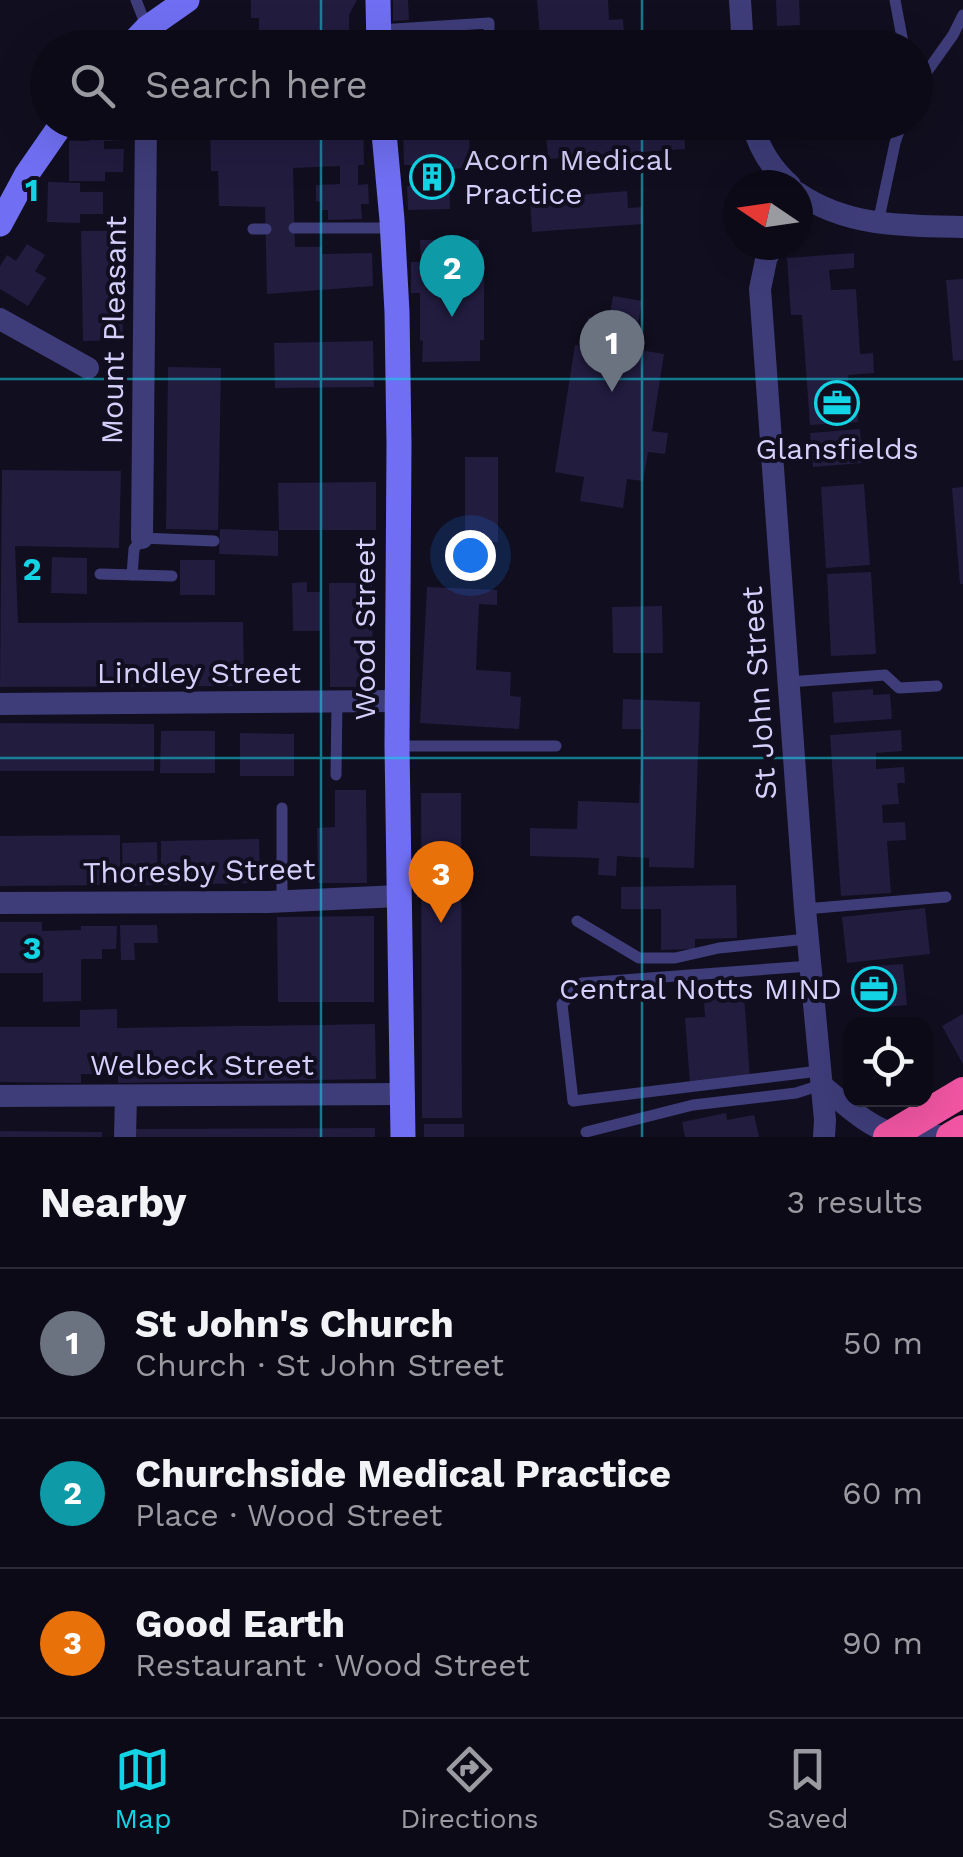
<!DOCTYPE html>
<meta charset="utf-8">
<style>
:root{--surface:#0d0a17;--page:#1b1824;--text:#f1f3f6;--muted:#9a9aa1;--line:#2d2b36;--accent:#13d4e5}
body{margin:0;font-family:"Work Sans",sans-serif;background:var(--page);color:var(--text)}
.controls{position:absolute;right:30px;bottom:30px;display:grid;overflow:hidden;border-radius:20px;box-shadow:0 10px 40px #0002}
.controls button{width:90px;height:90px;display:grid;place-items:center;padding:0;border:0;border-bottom:2px solid var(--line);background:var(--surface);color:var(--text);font:50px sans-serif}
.compass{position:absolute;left:723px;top:170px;width:90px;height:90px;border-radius:50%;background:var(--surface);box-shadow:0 10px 40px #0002;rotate:283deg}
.you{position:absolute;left:470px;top:555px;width:35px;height:35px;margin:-25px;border:8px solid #fff;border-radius:50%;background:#1a73e8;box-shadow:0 0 0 15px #1a73e833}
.badge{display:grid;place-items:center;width:65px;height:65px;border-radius:50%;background:var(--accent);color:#fff;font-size:32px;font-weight:700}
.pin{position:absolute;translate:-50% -82px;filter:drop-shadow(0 2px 5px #0008)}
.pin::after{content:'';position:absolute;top:52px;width:35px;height:30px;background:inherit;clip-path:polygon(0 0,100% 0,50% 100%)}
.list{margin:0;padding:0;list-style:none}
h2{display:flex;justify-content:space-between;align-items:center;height:130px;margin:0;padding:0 40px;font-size:42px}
h2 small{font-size:32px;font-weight:400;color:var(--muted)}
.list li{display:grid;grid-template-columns:65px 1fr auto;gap:30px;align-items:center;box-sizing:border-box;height:150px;padding:0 40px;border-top:2px solid var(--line)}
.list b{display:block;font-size:38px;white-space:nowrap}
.list p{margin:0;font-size:32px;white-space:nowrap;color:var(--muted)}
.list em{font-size:32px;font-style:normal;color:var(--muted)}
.icon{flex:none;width:55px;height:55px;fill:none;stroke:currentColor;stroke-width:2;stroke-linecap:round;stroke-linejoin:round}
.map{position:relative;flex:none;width:963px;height:1137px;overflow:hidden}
.search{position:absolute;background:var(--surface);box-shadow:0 10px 40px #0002;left:30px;right:30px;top:30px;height:110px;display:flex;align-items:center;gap:25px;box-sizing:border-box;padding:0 35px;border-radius:55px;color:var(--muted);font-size:38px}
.sheet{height:580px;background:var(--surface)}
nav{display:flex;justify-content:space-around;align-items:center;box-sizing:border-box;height:140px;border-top:2px solid var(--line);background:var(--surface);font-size:28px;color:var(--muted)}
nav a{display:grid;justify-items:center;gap:5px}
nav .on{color:var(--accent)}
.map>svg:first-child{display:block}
</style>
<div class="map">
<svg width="963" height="1137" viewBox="0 0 963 1137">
<rect width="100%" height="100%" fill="#110e1f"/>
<g fill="#221c3f">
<path d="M251,0H357L349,15V48L259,45V18H251Z"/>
<path d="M393,0H408L409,20L393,21Z"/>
<path d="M537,0H608L609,20L623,19L625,48H541Z"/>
<path d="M776,0H799L800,25L777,26Z"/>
<path d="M800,30L802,48H762L761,33Z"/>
<path d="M473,31L474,48H404V35Z"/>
<path d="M89,122H124L125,140L104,141V149H124L123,172H105V181H69V141H89Z"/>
<path d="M210,122H363L364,165H358V185L368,184L369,204H361L362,219L328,220V210H321V202L316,201V185L340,184V166L293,168L295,247H322V254L372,253L373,286L267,294L265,207L219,206L218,171H211Z"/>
<path d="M545,122H684L685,149L548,159Z"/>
<path d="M469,130L470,168L449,169L450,209L408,210L407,186H414V165H404L403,132Z"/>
<path d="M48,182L80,183V192H103V214H80V223L47,222Z"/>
<path d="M627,191L628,208L642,207L643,224L532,232L530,199Z"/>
<path d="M81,231H121L123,340L83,341Z"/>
<path d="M420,240H479V257H484V340H480V361L422,362L423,341L420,340V293H411V262H421Z"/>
<path d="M27,244L45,255L35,271L46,278L28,306L0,289V266L7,255L16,261Z"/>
<path d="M854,253V268L829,270L831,290L856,289L860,354L873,353L874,373L848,375L849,396H857L858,422L810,425L802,315H791L787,258Z"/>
<path d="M963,279V360L953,361L946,280Z"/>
<path d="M613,296L642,301L634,349L664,354L652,431L668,433L665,454L648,452L643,481L627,479L623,508L580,501L584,477L555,472L575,345L584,346L588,317L609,320Z"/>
<path d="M373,341L374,387L275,388L274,343Z"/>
<path d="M168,367L221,368L218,530L166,529Z"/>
<path d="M860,429L862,463L813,467L810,433Z"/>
<rect x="465" y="457" width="33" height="85"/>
<path d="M2,470L121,471L119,548L15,546L18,623L243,622L244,686L0,687Z"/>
<path d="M376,482V530H279L278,483Z"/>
<path d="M864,484L870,565L826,568L821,487Z"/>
<path d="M963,487V584H960L952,488Z"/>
<path d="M220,529L278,531V556L219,554Z"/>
<path d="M52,557L87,558V594L51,593Z"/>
<rect x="180" y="560" width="35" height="35"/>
<path d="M871,572L876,654L831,656L827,574Z"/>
<path d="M307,582V592H320V631H293L292,583Z"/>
<path d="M329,583H372L373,687H330Z"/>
<path d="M427,587L497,590V605L479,604L476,670L511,672L510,696L521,697L519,729L420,723Z"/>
<path d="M662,606L663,653H613L612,607Z"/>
<path d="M873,689V695L890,694L892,719L834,723L832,692Z"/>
<path d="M623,699L700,702L694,868L649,867V858L617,856L616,876L598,875L599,858L530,856V828L577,829L578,801L639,803L642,729H622Z"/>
<path d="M0,723L154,724V771H0Z"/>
<path d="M901,730L902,751L876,753V769L904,767L905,783H897L899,804L882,805L883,823L905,822L906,840L887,841L891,893L841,896L830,735Z"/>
<path d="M161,731H215V773H160Z"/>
<path d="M240,733L294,734V776H240Z"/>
<path d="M335,790H366L367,883H318L317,828L335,827Z"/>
<path d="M421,793H461L462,1118H422Z"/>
<path d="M120,835V885L0,886V836Z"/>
<path d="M259,839L260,883L161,885V841Z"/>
<path d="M157,842L158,885L123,886L122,843Z"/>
<path d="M736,885L737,938L695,939V949L661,950V909H621V887Z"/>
<path d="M925,908L930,954L847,963L842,917Z"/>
<path d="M374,916V1002H278L277,917Z"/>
<path d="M0,922H42V931L81,930V926H117L116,949H102V959H81V1001L43,1002V973H0Z"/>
<path d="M120,925H157L158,943H134L135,960H121Z"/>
<path d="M903,964L907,1005L865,1009L862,967Z"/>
<path d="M743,981L750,1079L690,1084L685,1018L705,1017L703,984Z"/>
<path d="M117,1009V1028L375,1024L376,1079L118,1083V1074H81V1083L0,1082V1027H80V1010Z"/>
<path d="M963,1014V1064L942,1026Z"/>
<path d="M726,1113L727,1120L754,1115L759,1137H685L682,1122Z"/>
<rect x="424" y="1124" width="40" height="13"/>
<path d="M375,1128V1137H136V1129Z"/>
<path d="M0,1131L102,1132V1137H0Z"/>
</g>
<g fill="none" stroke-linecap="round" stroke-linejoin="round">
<g stroke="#3e3d7a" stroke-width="11">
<path d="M136,0L147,28"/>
<path d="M895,0L904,48"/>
<path d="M379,30L489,23V48"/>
<path d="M916,87L953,35L963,15"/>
<path d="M878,223L895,143L902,122"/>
<path d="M294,228H392"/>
<path d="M253,229H266"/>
<path d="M100,574L172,576"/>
<path d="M132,575L134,549L142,538L214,541"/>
<path d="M788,682L885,675L899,688L937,686"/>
<path d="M397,746H556"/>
<path d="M336,775L337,702"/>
<path d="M282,808V901"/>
<path d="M805,909L946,897"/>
<path d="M577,921L639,958H675L719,948L807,939"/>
<path d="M810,966L582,983L562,1004L573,1101L819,1071"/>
<path d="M586,1132L693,1105L796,1093L821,1085"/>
</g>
<g stroke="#3e3d7a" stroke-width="22">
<path d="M740,0L743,48"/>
<path d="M752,122C758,147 771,168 790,185"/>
<path d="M798,193C847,227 906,226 963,227"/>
<path d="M772,245L766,260L760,289L805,909L825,1120L824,1137"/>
<path d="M0,319L88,368"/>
<path d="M142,538L146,122"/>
<path d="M0,704L398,701"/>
<path d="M0,903L268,902L399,896"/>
<path d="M821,1085C843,1102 867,1127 895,1134C914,1137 934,1136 953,1136"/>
<path d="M0,1096L404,1094"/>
<path d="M125,1137L126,1096"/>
</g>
<g stroke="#706ff3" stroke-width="25">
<path d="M378,0L379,48"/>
<path d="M128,48L147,28L187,0"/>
<path d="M383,122L392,220L397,312L399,445L397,746L403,1137"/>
<path d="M0,224L27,174L63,122"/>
</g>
<g stroke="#f155a3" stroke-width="30">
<path d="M888,1137L963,1092"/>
<path d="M951,1137L963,1130"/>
</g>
</g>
<path fill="none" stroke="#13d4e5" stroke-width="2.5" stroke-opacity="0.55" d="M321,0V48M642,0V48M321,122V1137M642,122V1137M0,379H963M0,758H963"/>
<defs>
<g id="building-ring" transform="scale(2.25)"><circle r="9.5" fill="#110e1f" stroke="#13d4e5" stroke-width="1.5"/><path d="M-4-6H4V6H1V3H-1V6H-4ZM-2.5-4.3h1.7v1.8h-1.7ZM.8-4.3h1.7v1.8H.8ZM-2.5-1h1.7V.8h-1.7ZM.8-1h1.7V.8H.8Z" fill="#13d4e5"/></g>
<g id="office-ring" transform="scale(2.25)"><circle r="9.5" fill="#110e1f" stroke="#13d4e5" stroke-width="1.5"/><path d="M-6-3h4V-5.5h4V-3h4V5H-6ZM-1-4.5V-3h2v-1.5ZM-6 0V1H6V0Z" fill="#13d4e5"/></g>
</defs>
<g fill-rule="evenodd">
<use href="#building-ring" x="432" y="177"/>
<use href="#office-ring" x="837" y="403"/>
<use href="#office-ring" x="874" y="989"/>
</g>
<g text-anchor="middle" stroke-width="8" stroke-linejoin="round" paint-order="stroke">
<g font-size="30" fill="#d4d0fb" stroke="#110e1f" text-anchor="start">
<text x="464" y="170">Acorn Medical<tspan x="464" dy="34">Practice</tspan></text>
<text x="837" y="459" text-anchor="middle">Glansfields</text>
<text x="842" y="999" text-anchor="end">Central Notts MIND</text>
</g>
<g font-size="30" fill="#d4d0fb" stroke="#110e1f">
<text transform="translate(114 330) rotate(-89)" y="10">Mount Pleasant</text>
<text transform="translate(365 629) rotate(-90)" y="10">Wood Street</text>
<text x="199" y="683">Lindley Street</text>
<text transform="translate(759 693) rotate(-94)" y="10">St John Street</text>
<text transform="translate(199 871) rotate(-1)" y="10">Thoresby Street</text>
<text x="202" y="1075">Welbeck Street</text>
</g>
</g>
<g font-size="32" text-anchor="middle" font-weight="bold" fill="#13d4e5" stroke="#110e1f" stroke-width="8" stroke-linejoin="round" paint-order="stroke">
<text x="32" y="201">1</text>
<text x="32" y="580">2</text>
<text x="32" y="959">3</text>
</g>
</svg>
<div class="controls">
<button><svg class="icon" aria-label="locate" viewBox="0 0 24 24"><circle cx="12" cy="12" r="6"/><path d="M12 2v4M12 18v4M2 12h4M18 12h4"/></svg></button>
</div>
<svg class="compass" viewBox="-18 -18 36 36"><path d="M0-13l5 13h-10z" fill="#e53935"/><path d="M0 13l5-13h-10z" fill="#9a9aa1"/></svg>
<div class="you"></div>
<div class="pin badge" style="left:612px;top:392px;background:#6b7280">1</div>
<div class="pin badge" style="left:452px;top:317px;background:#0f9aa8">2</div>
<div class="pin badge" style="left:441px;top:923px;background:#e8710a">3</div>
<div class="search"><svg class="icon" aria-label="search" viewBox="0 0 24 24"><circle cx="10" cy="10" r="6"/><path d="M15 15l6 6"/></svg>Search here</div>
</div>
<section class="sheet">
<h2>Nearby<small>3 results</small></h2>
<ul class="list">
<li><span class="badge" style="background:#6b7280">1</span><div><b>St John's Church</b><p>Church · St John Street</p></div><em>50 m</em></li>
<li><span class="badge" style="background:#0f9aa8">2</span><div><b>Churchside Medical Practice</b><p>Place · Wood Street</p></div><em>60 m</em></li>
<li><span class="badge" style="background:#e8710a">3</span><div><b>Good Earth</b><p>Restaurant · Wood Street</p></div><em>90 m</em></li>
</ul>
</section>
<nav>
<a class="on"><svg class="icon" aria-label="map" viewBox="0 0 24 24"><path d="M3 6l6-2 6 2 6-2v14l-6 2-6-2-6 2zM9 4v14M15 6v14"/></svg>Map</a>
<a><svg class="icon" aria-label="directions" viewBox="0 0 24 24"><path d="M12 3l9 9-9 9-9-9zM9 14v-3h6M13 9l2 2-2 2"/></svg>Directions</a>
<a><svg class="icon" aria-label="saved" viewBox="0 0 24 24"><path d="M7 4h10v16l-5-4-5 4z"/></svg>Saved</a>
</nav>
